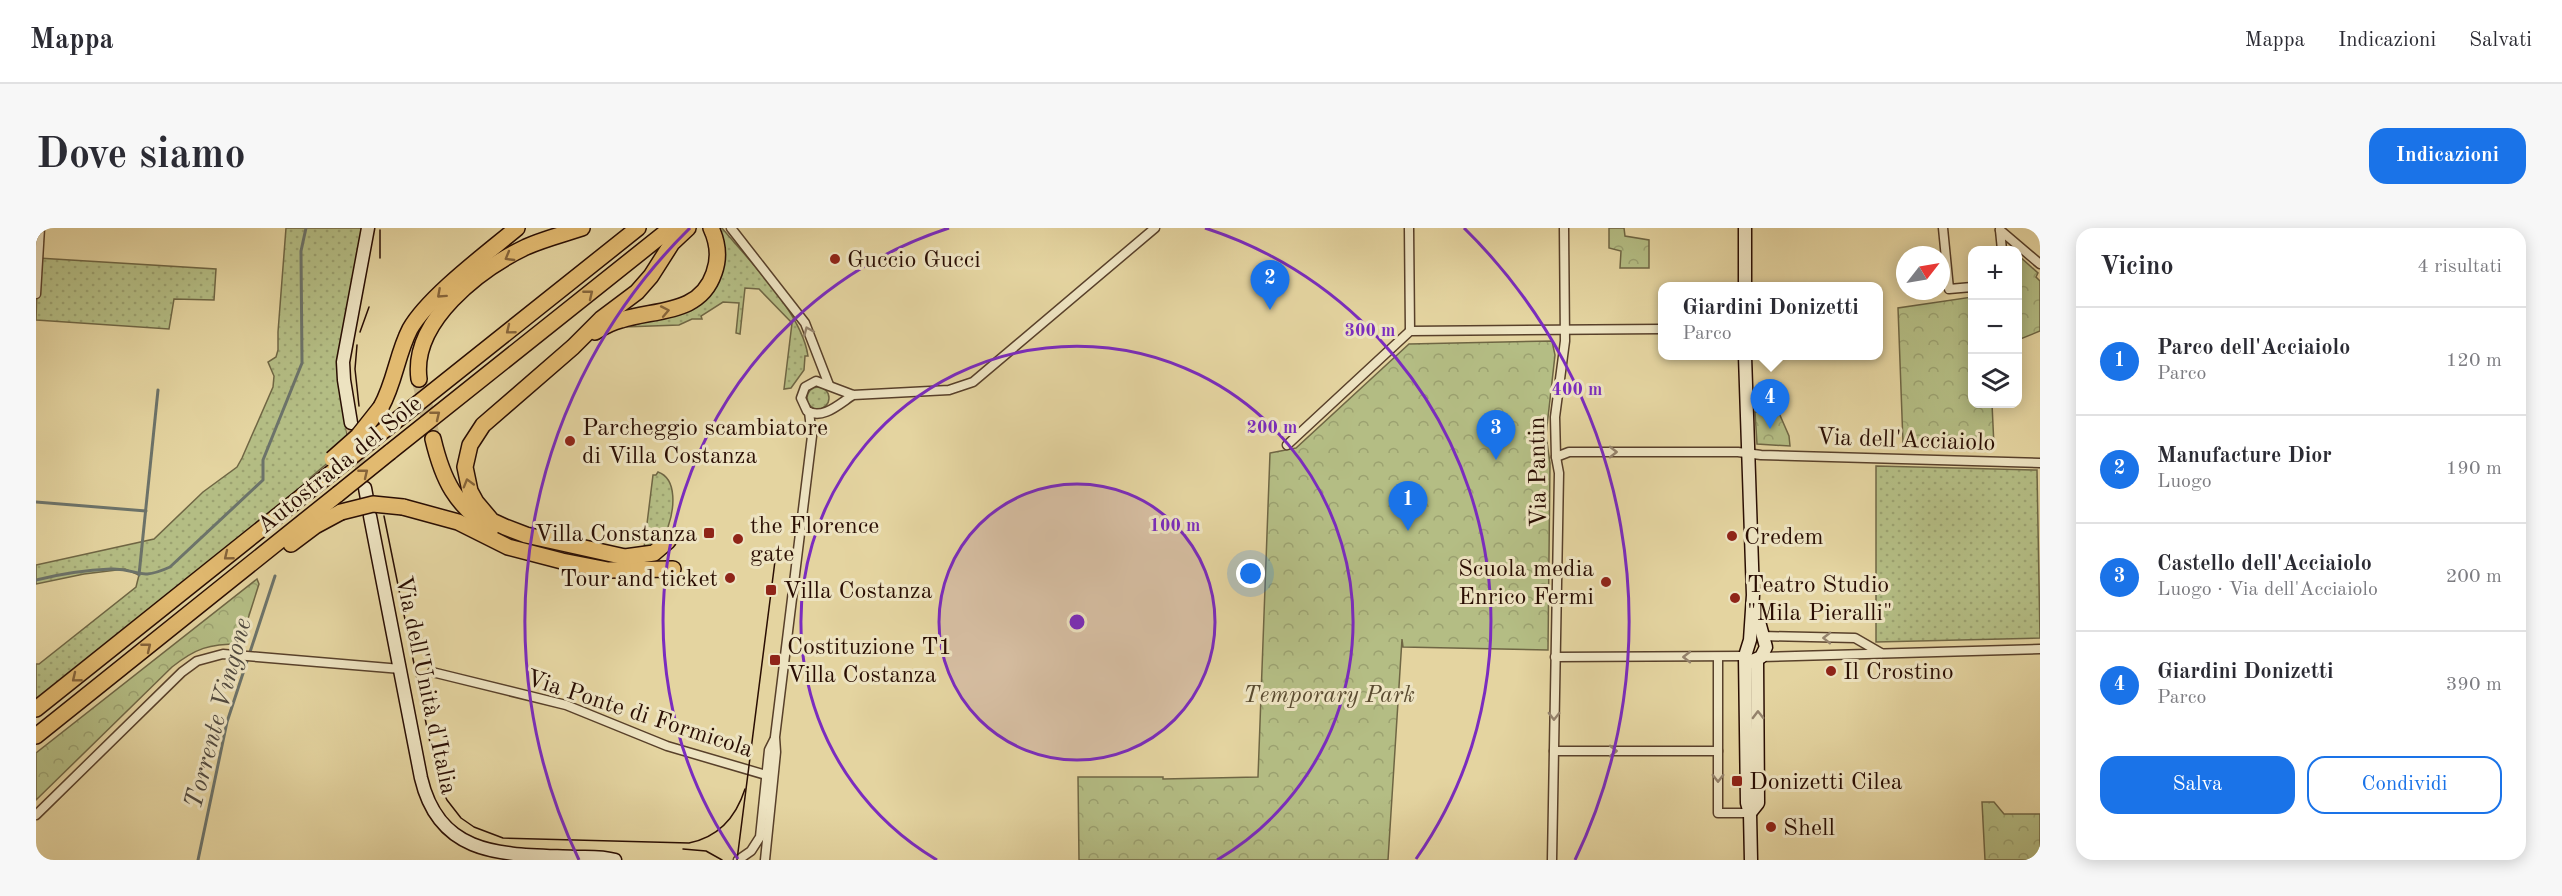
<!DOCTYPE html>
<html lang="it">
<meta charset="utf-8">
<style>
:root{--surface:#fff;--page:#f7f7f7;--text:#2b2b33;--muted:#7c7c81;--line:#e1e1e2;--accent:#1a73e8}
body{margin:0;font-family:"Old Standard TT",serif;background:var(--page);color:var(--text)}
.controls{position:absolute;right:18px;top:18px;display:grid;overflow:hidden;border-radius:12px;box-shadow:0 3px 15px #0003}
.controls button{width:54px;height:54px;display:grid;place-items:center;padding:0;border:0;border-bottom:2px solid var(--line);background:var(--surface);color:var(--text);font:30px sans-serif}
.compass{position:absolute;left:1860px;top:18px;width:54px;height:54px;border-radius:50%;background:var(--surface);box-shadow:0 3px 15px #0003;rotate:59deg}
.you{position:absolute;left:1215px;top:346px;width:21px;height:21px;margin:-15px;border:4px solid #fff;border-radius:50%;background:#1a73e8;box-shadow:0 0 0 9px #1a73e833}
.badge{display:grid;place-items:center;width:39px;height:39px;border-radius:50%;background:var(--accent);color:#fff;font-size:20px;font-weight:700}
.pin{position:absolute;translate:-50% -50px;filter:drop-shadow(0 2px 3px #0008)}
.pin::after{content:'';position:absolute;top:32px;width:21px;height:18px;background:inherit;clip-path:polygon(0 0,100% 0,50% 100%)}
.popup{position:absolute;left:1622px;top:54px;width:225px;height:78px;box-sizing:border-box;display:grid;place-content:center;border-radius:12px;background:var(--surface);filter:drop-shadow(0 2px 4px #0005);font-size:20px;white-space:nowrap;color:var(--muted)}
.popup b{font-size:22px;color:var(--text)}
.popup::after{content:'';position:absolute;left:50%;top:100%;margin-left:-12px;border:12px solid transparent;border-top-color:var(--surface)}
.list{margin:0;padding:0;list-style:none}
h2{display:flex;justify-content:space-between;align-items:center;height:78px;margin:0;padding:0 24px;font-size:26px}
h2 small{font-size:20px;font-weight:400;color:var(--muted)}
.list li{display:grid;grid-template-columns:39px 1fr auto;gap:18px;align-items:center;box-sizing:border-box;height:108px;padding:0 24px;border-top:2px solid var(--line)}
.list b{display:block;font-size:22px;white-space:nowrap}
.list p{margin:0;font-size:20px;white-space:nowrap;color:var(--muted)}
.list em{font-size:20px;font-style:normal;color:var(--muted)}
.actions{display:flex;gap:12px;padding:18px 24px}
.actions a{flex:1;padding:14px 0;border:2px solid var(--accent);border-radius:18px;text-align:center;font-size:21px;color:var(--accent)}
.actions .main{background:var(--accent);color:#fff}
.icon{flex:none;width:33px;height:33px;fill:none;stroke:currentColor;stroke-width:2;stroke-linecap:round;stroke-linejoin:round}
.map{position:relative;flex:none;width:2004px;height:632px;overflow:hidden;border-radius:18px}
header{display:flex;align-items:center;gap:36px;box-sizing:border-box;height:84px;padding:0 30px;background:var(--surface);border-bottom:2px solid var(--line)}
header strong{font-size:28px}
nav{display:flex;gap:33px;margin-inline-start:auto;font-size:21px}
.intro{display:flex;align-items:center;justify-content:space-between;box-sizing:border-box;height:144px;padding:0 36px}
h1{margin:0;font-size:42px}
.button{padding:15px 27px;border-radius:18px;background:var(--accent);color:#fff;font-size:21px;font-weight:700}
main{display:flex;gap:36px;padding:0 36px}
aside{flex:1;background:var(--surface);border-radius:18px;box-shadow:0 3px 15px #0003}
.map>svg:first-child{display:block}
</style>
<header>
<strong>Mappa</strong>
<nav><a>Mappa</a><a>Indicazioni</a><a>Salvati</a></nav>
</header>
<div class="intro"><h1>Dove siamo</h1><a class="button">Indicazioni</a></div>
<main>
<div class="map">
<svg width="2004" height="632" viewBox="0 0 2004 632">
<defs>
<pattern id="grass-dots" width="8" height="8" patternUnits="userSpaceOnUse" patternTransform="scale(1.5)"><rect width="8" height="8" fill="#b4bd84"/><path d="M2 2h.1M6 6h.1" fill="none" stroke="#9ba170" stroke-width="1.8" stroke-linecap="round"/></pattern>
<pattern id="park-crowns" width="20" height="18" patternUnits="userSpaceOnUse" patternTransform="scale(1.5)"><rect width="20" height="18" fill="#b4bd84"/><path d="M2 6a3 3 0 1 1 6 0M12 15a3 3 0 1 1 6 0" fill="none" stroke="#9ba170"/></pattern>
</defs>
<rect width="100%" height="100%" fill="#e4d4a0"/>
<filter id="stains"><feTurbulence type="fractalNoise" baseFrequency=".00333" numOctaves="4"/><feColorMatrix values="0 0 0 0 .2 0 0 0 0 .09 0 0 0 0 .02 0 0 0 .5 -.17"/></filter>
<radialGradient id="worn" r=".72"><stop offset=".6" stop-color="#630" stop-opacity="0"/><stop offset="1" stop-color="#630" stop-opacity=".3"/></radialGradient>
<g fill="url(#grass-dots)" stroke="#6f6644" stroke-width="1.5">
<path d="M250,0H332L309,121L315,195L310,201L313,217L275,249L254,278L0,481V436H3L100,359L103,347L89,341L48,346L0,356V337L118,311L167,264L201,239L206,230L237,159L238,148L232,134L240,129L242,122V104Z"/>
<path d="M682,0H686C714,34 766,85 772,128H769L768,142L755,160L748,161L756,95L723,61L709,60L704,106L700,105L703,75L687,74L665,88L666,91H656L643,97L588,99L645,86L684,50L689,30Z"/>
<path d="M2,30L180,41L178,72L138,71L133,101L0,92Z"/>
<circle cx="782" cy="170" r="11"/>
<path d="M1840,238L2001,242L2004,410L1840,414Z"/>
<path d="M622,244C642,251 638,282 632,299C629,306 622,312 618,318L608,320L617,247H620Z"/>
</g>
<g fill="url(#park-crowns)" stroke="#6f6644" stroke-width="1.5">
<path d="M1573,0H1588L1589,8L1613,12V40H1584L1585,23L1573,20Z"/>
<path d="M1982,27L2002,45L2000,49L2004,53V103L1982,112Z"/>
<path d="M1936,69V176H1956L1958,218L1867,215L1862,80Z"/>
<path d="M1516,113L1519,127L1510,207L1514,235L1512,422L1367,419L1366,411L1352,632H1043L1042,549H1127V551L1222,549L1234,225L1260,220L1373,116Z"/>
<path d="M1719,184L1743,185L1753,208L1754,218L1721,216Z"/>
<path d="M221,351L223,356L204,416C173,416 160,420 136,439L0,572V525Z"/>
<path d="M1946,574H1958L1968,586H2004V632H1949Z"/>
</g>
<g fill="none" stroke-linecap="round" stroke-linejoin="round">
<g stroke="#6c736a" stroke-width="3">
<path d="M0,274L110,283"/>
<path d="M103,347L122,162"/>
<path d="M0,352C24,346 50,342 75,341C103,340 101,354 134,339L227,252V232L266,135L265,23L270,0"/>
<path d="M162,632L191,494L239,348"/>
</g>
<path stroke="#c8b688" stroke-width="12" stroke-dasharray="12 6" stroke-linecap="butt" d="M315,195L328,253"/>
<path stroke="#c8b688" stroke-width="15" stroke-dasharray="15 8" stroke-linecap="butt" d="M383,151L397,211"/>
<g stroke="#58402a" stroke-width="11">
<g id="street">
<path d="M695,0L769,95L793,157"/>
<path d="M1373,0L1374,103"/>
<path d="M1907,0L1913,61L1936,59"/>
<path d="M1964,2L2004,36"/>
<path d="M1964,2L1966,22"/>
<path d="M0,66L4,0"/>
<path d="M817,167C803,176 787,192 771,183L765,170L769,159L780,153L817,167L913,162L937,154L1119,0"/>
<path d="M1251,217L1374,103L1626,101"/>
<path d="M1520,229L1533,224H1702L1725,227L2004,235"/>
<path d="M1726,408L1819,410L1845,425"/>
<path d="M1519,429L1709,428"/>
<path d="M1682,429V585H1714"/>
<path d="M1725,429L2004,421"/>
<path d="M396,444L530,477L631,518L730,547"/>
<path d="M1518,523H1682"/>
<path d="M0,587L146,444L161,433L187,426L365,441"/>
<path d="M702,632L715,623L724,609L733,522L738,512"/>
<path d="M729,632L740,524L739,509L776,208L773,184"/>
<path d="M1516,632L1523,245L1520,229L1519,189L1529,113L1528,0"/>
</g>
</g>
<g stroke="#2a0e03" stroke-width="15">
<g id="secondary">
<path d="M1709,0V58"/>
<path d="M1709,128L1717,367L1714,412L1709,428L1711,575L1714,585L1715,632"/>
<path d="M315,195L308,152L307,134L332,0"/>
<path d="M329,260L331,271"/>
<path d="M334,288L385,550C404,631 470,626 538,629C552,629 566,628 579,632"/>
<path d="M1714,434L1725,429L1730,419L1719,379"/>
<path d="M1714,585L1722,575L1721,433"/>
</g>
</g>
<g stroke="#2a0e03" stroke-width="18">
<g id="highway">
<path d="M559,104C567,99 576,94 585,92C619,81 664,87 678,45C684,29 682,15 675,0"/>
<path d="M383,151C375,93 444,41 490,19C508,11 528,6 546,0"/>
<path d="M345,179C359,154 361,126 374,101C392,69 451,25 481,0"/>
<path d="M351,200L602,0"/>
<path d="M397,211C407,253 419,276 455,301"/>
<path d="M354,224L635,0"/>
<path d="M367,279L422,294L472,319L526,333L572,342L637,341"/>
<path d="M632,313L618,325L589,329L490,307L469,299L456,293L440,274L434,263L429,239L434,217L447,197L537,119L565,91L601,64L615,48L636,15L652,0"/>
<path d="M255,316L279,298L305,284"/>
<path d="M0,481L299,242"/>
<path d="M0,508L302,266"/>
</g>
</g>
<use href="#street" stroke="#ede3c1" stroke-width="8"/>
<use href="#secondary" stroke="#ede3c1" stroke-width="12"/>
<use href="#highway" stroke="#e2ba70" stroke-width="15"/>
<g stroke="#2a0e03" stroke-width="1.5">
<path d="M344,30V2"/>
<path d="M324,104L333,79"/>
<path d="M321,117L319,141L323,178"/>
<path d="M348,288L402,554L411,572L425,590L438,599L467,610L653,615C683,609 700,589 709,561"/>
<path d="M647,621L670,623L686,632"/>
<path d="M701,632L739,333"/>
</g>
<g stroke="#2a0e03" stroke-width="18" stroke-linecap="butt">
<g id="highway-bridge">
<path d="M296,231L322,208L345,179"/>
<path d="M299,242L351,200"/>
<path d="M302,266L354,224"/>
<path d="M305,284L337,276L367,279"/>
</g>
</g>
<use href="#highway-bridge" stroke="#e2ba70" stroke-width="15"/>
</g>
<defs><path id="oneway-chevron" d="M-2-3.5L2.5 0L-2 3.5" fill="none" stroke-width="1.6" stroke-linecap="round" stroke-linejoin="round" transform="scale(1.5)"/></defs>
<g stroke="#86643a">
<use href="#oneway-chevron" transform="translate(473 29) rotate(150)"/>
<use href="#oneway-chevron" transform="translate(405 66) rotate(138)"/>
<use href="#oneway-chevron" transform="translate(553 66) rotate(-39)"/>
<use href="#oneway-chevron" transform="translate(629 83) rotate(-11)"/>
<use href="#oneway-chevron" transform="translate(474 102) rotate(141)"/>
<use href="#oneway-chevron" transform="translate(400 187) rotate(-39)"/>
<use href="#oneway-chevron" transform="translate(328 245) rotate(-39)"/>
<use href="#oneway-chevron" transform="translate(432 255) rotate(-106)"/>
<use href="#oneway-chevron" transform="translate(192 328) rotate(141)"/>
<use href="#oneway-chevron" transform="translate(111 419) rotate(-39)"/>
<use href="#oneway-chevron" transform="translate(40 450) rotate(141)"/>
</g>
<g stroke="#95836c">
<use href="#oneway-chevron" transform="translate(772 103) rotate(-113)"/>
<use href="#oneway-chevron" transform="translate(1577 224)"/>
<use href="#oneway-chevron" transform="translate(1791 410) rotate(-179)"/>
<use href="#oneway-chevron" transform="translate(1651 429) rotate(180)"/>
<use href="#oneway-chevron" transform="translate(1722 487) rotate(-91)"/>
<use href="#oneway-chevron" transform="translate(1518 488) rotate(91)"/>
<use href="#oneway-chevron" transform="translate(1577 523)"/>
<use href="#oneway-chevron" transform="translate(1682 550) rotate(90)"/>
</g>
<circle cx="1041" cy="394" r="138" fill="#7b2cbf" fill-opacity=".12"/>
<g fill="none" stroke="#7b2cbf" stroke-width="3">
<circle cx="1041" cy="394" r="138"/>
<path d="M901 632A276 276 0 1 1 1181 632"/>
<path d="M702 631A414 414 0 0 1 913 0M1169 0A414 414 0 0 1 1380 631"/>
<path d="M543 632A552 552 0 0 1 654 0M1428 0A552 552 0 0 1 1539 632"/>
</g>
<g fill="#8f2418" stroke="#ede3c1" stroke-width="2">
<circle cx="799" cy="31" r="6"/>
<circle cx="534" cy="213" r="6"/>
<rect x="667" y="299" width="12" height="12" rx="3"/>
<circle cx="1696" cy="308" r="6"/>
<circle cx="702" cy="311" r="6"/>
<circle cx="694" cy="350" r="6"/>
<circle cx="1570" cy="354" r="6"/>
<rect x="729" y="356" width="12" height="12" rx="3"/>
<circle cx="1699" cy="370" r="6"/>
<rect x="733" y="426" width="12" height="12" rx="3"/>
<circle cx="1795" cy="443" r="6"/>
<rect x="1695" y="547" width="12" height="12" rx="3"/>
<circle cx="1735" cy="599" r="6"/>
</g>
<g text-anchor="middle" stroke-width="6" stroke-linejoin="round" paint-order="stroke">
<g font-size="24" fill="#2a0e03" stroke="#ede3c1" text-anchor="start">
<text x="811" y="39">Guccio Gucci</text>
<text x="546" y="207">Parcheggio scambiatore<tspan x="546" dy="28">di Villa Costanza</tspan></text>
<text x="714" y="305">the Florence<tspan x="714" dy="28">gate</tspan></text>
<text x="661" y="313" text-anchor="end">Villa Constanza</text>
<text x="1708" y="316">Credem</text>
<text x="1558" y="348" text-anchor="end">Scuola media<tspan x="1558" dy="28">Enrico Fermi</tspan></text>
<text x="682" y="358" text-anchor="end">Tour and ticket</text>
<text x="1711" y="364">Teatro Studio<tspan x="1711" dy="28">"Mila Pieralli"</tspan></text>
<text x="747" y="370">Villa Costanza</text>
<text x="751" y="426">Costituzione T1<tspan x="751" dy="28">Villa Costanza</tspan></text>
<text x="1807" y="451">Il Crostino</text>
<text x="1713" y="561">Donizetti Cilea</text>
<text x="1747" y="607">Shell</text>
</g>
<g font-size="24" fill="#2a0e03" stroke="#ede3c1">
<text transform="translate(1870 211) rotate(2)" y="8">Via dell'Acciaiolo</text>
<text transform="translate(303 236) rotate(-39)" y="8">Autostrada del Sole</text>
<text transform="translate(1501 244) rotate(-91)" y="8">Via Pantin</text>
<text transform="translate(391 457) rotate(78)" y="8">Via dell'Unità d'Italia</text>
<text transform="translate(604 485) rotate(18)" y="8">Via Ponte di Formicola</text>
</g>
<g font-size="24" font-style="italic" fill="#5a4b30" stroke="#ede3c1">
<text x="1293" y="474">Temporary Park</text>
</g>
<g font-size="26" font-style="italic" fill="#50493f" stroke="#ede3c1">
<text transform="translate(181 485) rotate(-75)" y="9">Torrente Vingone</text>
</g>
</g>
<circle cx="1041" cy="394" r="9" fill="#7b2cbf" stroke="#ede3c1" stroke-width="3"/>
<g font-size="18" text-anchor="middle" font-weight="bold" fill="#7b2cbf" stroke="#ede3c1" stroke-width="6" stroke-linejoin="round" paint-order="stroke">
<text x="1334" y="108">300 m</text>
<text x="1541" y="167">400 m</text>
<text x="1236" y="205">200 m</text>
<text x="1139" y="303">100 m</text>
</g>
<rect width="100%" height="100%" filter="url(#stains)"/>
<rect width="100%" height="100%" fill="url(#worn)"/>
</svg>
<div class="controls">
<button>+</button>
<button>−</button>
<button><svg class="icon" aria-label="layers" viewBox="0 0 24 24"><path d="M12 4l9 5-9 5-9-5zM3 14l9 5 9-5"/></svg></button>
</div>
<svg class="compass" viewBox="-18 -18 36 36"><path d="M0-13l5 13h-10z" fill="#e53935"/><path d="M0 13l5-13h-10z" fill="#7c7c81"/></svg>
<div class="you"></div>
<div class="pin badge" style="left:1372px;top:303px">1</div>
<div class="pin badge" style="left:1234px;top:82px">2</div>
<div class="pin badge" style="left:1460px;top:232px">3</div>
<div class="pin badge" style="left:1734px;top:201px">4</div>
<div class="popup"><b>Giardini Donizetti</b>Parco</div>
</div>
<aside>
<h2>Vicino<small>4 risultati</small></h2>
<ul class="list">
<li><span class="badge">1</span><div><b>Parco dell'Acciaiolo</b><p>Parco</p></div><em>120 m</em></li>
<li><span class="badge">2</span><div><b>Manufacture Dior</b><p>Luogo</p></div><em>190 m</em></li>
<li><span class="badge">3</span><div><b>Castello dell'Acciaiolo</b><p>Luogo · Via dell'Acciaiolo</p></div><em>200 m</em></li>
<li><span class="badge">4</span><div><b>Giardini Donizetti</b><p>Parco</p></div><em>390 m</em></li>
</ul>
<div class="actions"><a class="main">Salva</a><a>Condividi</a></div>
</aside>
</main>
